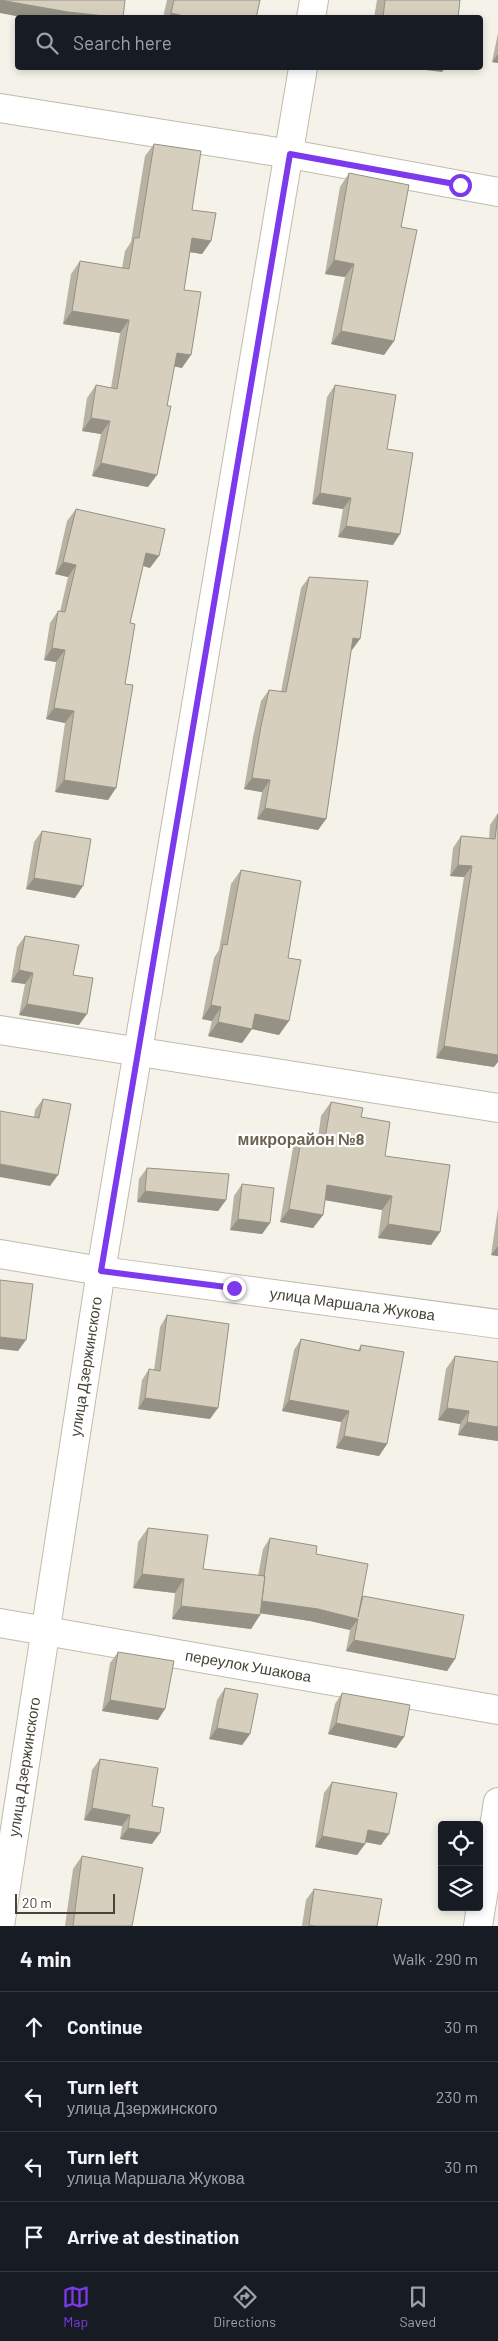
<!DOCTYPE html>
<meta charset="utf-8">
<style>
:root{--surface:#171b24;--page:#242831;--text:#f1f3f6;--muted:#9ea1a6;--line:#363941;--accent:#7c3aed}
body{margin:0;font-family:Barlow,sans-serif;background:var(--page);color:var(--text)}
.controls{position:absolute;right:15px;bottom:15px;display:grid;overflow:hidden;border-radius:5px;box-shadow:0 2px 8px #0003}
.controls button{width:45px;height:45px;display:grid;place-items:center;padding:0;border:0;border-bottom:1px solid var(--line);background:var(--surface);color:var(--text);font:25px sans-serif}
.scale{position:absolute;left:15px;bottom:12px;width:100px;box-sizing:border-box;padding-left:5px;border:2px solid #484337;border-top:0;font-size:14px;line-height:18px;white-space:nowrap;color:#484337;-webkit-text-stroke:4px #fff;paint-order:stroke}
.stop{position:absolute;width:15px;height:15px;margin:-11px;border:4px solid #7c3aed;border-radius:50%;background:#fff}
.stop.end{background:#7c3aed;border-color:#fff;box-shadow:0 1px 5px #0008}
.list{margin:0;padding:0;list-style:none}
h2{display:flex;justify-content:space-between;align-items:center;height:65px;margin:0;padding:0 20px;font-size:21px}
h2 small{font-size:16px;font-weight:400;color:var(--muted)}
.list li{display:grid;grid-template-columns:32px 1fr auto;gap:15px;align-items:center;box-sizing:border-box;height:70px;padding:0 20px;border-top:1px solid var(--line)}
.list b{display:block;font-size:19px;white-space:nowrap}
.list p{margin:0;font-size:16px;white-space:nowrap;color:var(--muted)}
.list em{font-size:16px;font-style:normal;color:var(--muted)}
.icon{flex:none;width:28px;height:28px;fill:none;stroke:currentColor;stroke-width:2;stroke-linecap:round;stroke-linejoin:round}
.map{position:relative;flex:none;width:498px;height:1926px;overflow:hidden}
.search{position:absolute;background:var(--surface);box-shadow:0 2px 8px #0003;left:15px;right:15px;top:15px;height:55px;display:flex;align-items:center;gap:12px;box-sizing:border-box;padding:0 18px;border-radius:5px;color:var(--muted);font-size:19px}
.sheet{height:345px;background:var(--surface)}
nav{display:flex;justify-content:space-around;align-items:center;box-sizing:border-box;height:70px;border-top:1px solid var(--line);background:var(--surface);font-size:14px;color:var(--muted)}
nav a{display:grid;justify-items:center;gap:2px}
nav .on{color:var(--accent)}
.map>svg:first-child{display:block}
</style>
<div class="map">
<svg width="498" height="1926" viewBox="0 0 498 1926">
<rect width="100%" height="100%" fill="#f4f2e9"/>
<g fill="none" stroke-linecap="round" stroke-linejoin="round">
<g stroke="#c0bbac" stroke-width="30">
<g id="minor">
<path d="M311,18L314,0"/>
<path d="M0,108L290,154L498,192"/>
<path d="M0,1030L498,1108"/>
<path id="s1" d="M0,1254L101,1271L498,1324"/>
<path id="s2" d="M0,1623L498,1710"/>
<path id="s3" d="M0,1926L101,1271L303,68"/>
<path d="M478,1926L498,1802"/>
</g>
</g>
<use href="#minor" stroke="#fff" stroke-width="28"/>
</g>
<g fill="#b8b2a3">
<path d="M167,0H260L256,18H163Z"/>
<path d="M377,0H460L458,18H374Z"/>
<path d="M498,33V63L492,62Z"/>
<path d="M154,144L192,210L211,241L202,254L190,252L184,290L182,368L174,366L148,487L92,476L101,434L82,431L87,398L96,385L111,388L120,333L63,324L71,274L80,261L122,268L125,251L131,242L145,156Z"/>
<path d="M349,173L401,227L394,341L384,355L331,344L345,277L325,274L340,187Z"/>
<path d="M335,385L387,449L393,545L338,537L343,509L312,504L327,397Z"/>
<path d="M76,509L150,568L143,566L130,623L116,788L108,800L55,792L65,723L46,719L56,662L44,660L50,623L58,611L60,612L68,577L55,574L67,521Z"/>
<path d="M309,577L352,650H351L326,819L318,830L257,819L262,792L244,789L253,737L261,701L269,690L281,692L301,588Z"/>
<path d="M498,813L494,1067L436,1058L464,877L450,876L453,848L461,836L489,839L490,825Z"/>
<path d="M42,831L75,898L26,889L34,842Z"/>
<path d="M241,870L288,958L279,1035L252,1029L242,1043L208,1036L212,1021L202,1019L214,958L219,950L231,884Z"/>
<path d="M25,936L73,975L79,1025L19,1015L25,984L11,982L17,947Z"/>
<path d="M43,1099L50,1186L34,1117L35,1110Z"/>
<path d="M331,1102L361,1117L385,1156L440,1232L431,1245L378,1238L382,1210L325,1200L323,1215L313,1228L280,1222L293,1148L302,1135L318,1138L321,1116Z"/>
<path d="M147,1168L226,1200L218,1211L137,1202L139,1179Z"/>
<path d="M242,1184L270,1223L262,1234L230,1230L234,1196Z"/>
<path d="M498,1208V1256L491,1255Z"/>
<path d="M167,1315L210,1419L138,1409L142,1380L149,1369L154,1370L160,1327Z"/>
<path d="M301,1339L358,1350L361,1345L387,1444L379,1456L336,1448L341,1422L282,1411L294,1350Z"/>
<path d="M455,1356L498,1362V1441L458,1435L460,1424L438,1420L446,1369Z"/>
<path d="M148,1528L203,1569L258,1576L263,1549L270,1538L316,1554L362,1596L455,1659L447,1671L346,1651L350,1630L310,1621L260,1613V1615L251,1629L172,1619L175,1593L133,1588L138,1542Z"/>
<path d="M118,1652L158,1720L102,1711L110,1663Z"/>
<path d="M225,1688L250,1734L242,1745L209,1739L217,1700Z"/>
<path d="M342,1693L404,1737L396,1748L328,1734L335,1704Z"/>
<path d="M100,1759L152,1806V1844L120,1839L122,1826L84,1820L92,1770Z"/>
<path d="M332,1782L381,1845L365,1842V1844L357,1855L315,1847L324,1793Z"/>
<path d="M82,1856L132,1926H65L73,1869Z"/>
<path d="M314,1889L377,1926H302L306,1900Z"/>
</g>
<g fill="#969185">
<path d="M0,0L121,18H26L0,13Z"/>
<path d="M171,13L192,18H168Z"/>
<path d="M498,54V63L492,62Z"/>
<path d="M409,68H445L442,72Z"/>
<path d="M192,238L211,241L202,254L183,251Z"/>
<path d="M334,260L354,264L345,277L325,274Z"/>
<path d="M72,311L129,320L120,333L63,324Z"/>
<path d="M341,331L394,341L384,355L331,344Z"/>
<path d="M177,353L191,355L182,368L168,365Z"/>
<path d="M91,418L110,421L101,434L82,431Z"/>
<path d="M101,463L157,475L148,487L92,476Z"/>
<path d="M320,493L351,498L343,509L312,504Z"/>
<path d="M346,526L400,534L393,545L338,537Z"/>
<path d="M146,553L159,556L150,568L137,564Z"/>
<path d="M63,562L76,565L68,577L55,574Z"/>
<path d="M353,638L360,639L352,650L345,649Z"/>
<path d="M52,648L65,650L56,662L44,660Z"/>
<path d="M54,708L74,711L65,723L46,719Z"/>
<path d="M252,778L270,780L262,792L244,789Z"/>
<path d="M64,780L116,788L108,800L55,792Z"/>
<path d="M265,808L326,819L318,830L257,819Z"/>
<path d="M458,865L472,866L464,877L450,876Z"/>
<path d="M34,878L83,886L75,898L26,889Z"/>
<path d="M19,970L33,973L25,984L11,982Z"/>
<path d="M27,1004L87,1014L79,1025L19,1015Z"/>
<path d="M211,1005L221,1007L212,1021L202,1019Z"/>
<path d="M255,1014L289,1021L279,1035L252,1029L242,1043L208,1036L218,1022Z"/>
<path d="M444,1046L498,1055V1062L494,1067L436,1058Z"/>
<path d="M0,1164L58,1175L50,1186L0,1177Z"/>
<path d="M327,1185L392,1196L382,1210L318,1199Z"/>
<path d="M145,1191L226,1200L218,1211L137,1202Z"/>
<path d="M289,1209L323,1215L313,1228L280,1222Z"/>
<path d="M238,1219L270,1223L262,1234L230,1230Z"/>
<path d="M388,1224L440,1232L431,1245L378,1238Z"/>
<path d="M498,1246V1256L491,1255Z"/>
<path d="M0,1337L26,1340L18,1351L0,1349Z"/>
<path d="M145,1398L218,1408L210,1419L138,1409Z"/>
<path d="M289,1400L349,1411L341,1422L282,1411Z"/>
<path d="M447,1408L469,1411L460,1424L438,1420Z"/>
<path d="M467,1422L498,1427V1441L458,1435Z"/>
<path d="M344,1436L387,1444L379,1456L336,1448Z"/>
<path d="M142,1574L184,1579L175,1593L133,1588Z"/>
<path d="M261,1601L318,1609L358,1619L350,1630L310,1621L253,1612Z"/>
<path d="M181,1606L260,1615L251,1629L172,1619Z"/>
<path d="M354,1640L455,1659L447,1671L346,1651Z"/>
<path d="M110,1700L165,1709L158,1720L102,1711Z"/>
<path d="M336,1723L404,1737L396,1748L328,1734Z"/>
<path d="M217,1728L250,1734L242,1745L209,1739Z"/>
<path d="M92,1808L130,1815L122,1826L84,1820Z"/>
<path d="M128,1828L160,1833L152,1844L120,1839Z"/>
<path d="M368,1830L389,1834L381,1845L360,1841Z"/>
<path d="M322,1836L365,1844L357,1855L315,1847Z"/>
</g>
<g fill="#d6cfbe" stroke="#969185">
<path d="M0,0H125L123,18L68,12L0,0V2Z"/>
<path d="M174,0H260L256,18H192L171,13Z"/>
<path d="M385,0H460L458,18H383Z"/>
<path d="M154,144L201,151L192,210L216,213L211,241L192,238L184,290L201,292L191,355L177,353L167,406H171L157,475L101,463L110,421L91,418L96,385L117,389L129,320L72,311L80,261L129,269L134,238H139Z"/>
<path d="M349,173L409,185L401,227L417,230L394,341L341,331L354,264L334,260Z"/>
<path d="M335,385L396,395L387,449L413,453L400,534L346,526L351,498L320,493Z"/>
<path d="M76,509L165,529L159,556L146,553L130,623L135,624L125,684L133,685L116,788L64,780L74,711L54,708L65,650L52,648L58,611L65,612L76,565L63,562Z"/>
<path d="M309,577L368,581L360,639L353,638L326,819L265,808L270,780L252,778L261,726L269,690L286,692Z"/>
<path d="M498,814V1055L444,1046L472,866L458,865L461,836L495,839Z"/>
<path d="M42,831L91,839L83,886L34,878Z"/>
<path d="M241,870L301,881L288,958L301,960L289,1021L255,1014L252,1029L218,1022L221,1007L211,1005L223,944L227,945Z"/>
<path d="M25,936L79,945L73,975L93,978L87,1014L27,1004L33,973L19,970Z"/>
<path d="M43,1099L71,1104L58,1175L0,1164V1111L39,1118Z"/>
<path d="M331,1102L363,1108L361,1117L390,1122L385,1156L450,1165L440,1232L388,1224L392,1196L327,1185L323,1215L289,1209L302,1135L325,1139Z"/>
<path d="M147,1168L229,1174L226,1200L145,1191Z"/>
<path d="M242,1184L274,1188L270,1223L238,1219Z"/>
<path d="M0,1280L33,1284L26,1340L0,1337Z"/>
<path d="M167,1315L229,1324L218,1408L145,1398L149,1369L160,1371Z"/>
<path d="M301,1339L360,1351L361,1345L404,1352L387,1444L344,1436L349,1411L289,1400Z"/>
<path d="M455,1356L498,1362V1427L467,1422L469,1411L447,1408Z"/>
<path d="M148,1528L208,1535L203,1569L265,1576L260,1615L181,1606L184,1579L142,1574Z"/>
<path d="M270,1538L317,1546L316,1554L368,1564L358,1617L363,1596L464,1615L455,1659L354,1640L358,1619L318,1609L262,1601L265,1576H264Z"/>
<path d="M118,1652L174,1661L165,1709L110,1700Z"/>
<path d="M225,1688L258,1694L250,1734L217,1728Z"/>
<path d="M342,1693L410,1705L404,1737L336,1723Z"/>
<path d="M100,1759L158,1768L152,1806L164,1808L160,1833L128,1828L130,1815L92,1808Z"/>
<path d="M332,1782L397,1793L389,1834L368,1830L365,1844L322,1836Z"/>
<path d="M82,1856L143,1868L132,1926H73Z"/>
<path d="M314,1889L382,1899L377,1926H315L309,1925Z"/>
</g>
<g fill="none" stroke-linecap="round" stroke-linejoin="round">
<path stroke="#7c3aed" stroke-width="6" d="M234,1288L101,1271L290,154L460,185"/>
</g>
<g text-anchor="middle" stroke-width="4.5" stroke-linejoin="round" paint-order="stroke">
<g font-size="15" fill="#484337" stroke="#fff">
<text dy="5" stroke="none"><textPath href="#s1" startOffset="356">улица Маршала Жукова</textPath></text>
<text dy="5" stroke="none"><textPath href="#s3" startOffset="566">улица Дзержинского</textPath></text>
<text dy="5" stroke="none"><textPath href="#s2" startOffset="252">переулок Ушакова</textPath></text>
<text dy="5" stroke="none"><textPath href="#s3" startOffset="161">улица Дзержинского</textPath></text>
</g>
<g font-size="16" font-weight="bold" fill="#6b624f" stroke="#fff">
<text x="301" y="1145">микрорайон №8</text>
</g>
</g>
</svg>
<div class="controls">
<button><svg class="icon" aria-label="locate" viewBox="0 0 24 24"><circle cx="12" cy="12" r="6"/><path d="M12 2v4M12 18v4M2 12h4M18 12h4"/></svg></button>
<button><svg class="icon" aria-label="layers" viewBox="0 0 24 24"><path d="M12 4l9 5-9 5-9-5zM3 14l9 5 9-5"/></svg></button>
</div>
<div class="scale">20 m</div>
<div class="stop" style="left:460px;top:185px"></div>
<div class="stop end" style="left:234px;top:1288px"></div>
<div class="search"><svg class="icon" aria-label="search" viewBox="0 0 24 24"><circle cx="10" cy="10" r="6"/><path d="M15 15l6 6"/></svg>Search here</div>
</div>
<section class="sheet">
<h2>4 min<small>Walk · 290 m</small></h2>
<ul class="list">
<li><svg class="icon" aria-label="ahead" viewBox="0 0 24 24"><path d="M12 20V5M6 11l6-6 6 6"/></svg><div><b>Continue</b></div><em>30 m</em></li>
<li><svg class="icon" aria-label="left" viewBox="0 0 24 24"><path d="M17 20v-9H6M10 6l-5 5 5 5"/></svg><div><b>Turn left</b><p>улица Дзержинского</p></div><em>230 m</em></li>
<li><svg class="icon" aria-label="left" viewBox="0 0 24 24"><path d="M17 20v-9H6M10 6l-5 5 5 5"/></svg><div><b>Turn left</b><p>улица Маршала Жукова</p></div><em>30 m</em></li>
<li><svg class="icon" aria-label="arrive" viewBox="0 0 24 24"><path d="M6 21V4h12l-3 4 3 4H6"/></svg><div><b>Arrive at destination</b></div></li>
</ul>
</section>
<nav>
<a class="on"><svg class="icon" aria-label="map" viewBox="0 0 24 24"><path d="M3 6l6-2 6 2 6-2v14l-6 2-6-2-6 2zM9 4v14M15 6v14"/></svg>Map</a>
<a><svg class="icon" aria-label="directions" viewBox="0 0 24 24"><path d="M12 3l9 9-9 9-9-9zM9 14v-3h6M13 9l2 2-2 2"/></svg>Directions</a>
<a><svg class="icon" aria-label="saved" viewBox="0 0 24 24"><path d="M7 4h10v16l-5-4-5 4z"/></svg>Saved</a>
</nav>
